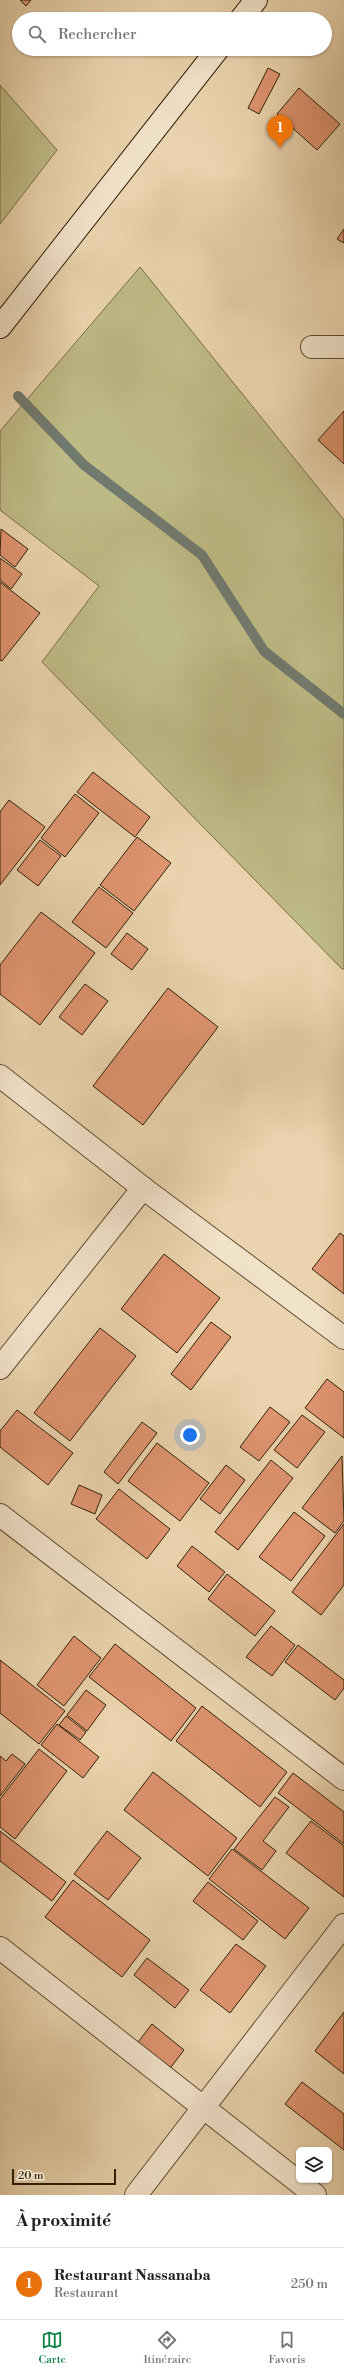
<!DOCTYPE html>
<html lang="fr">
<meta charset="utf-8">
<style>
:root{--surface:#fff;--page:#f2f2f2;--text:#202124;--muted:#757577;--line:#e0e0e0;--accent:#0b8043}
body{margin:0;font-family:"Libre Bodoni",serif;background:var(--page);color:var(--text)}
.controls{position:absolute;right:12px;bottom:12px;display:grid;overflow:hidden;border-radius:6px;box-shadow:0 1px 3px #0004}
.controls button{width:36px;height:36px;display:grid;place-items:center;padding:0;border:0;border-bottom:1px solid var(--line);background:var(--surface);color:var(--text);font:20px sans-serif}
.scale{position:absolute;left:12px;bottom:10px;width:104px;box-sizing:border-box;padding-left:4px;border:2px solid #332108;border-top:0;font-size:11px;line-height:14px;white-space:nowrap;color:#332108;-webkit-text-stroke:3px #f1e2ca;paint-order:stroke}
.you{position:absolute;left:190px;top:1435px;width:14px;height:14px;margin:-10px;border:3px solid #fff;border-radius:50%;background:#1a73e8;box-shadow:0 0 0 6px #1a73e833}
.badge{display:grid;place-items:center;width:26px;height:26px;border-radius:50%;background:var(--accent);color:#fff;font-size:13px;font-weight:700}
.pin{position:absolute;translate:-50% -33px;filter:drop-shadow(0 1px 2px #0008)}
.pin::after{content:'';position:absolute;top:21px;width:14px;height:12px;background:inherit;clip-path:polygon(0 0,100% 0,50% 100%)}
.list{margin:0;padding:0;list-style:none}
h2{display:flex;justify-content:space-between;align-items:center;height:52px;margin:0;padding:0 16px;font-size:17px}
h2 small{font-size:13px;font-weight:400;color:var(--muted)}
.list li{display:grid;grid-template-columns:26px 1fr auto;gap:12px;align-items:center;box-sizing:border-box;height:72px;padding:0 16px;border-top:1px solid var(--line)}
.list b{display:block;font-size:15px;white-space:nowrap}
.list p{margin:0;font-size:13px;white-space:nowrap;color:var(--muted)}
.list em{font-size:13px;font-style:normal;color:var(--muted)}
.icon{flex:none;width:22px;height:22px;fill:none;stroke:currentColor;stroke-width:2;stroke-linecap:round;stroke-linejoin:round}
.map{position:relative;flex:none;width:344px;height:2195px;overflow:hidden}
.search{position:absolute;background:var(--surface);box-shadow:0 1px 3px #0004;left:12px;right:12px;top:12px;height:44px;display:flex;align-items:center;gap:10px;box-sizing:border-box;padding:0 14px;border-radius:22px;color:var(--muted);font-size:15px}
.sheet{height:124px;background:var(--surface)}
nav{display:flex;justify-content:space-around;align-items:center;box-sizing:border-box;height:56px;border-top:1px solid var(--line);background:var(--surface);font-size:11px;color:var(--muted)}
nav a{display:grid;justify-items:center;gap:2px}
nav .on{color:var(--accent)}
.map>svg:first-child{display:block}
</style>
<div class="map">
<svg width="344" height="2195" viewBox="0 0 344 2195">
<rect width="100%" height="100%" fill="#ead3ae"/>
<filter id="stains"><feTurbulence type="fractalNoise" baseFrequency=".005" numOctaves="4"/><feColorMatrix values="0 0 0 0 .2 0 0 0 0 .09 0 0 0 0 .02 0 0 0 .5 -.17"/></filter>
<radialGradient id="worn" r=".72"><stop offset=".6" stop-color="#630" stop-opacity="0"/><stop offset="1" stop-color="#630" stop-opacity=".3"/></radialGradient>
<g fill="#beba85" stroke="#786e46">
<path d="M0,85L57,150L0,224Z"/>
<path d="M140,267L344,520V969H342L42,662L99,586L0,510V431Z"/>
</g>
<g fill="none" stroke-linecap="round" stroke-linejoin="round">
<path stroke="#717a6f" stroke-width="10" d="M18,396L84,465L202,555L264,651L344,714"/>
</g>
<g fill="#de946f" stroke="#332108">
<path d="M20,0H31L26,6Z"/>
<path d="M268,68L280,74L259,114L248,108Z"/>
<path d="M299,88L340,124L317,150L277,114Z"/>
<path d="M344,229V243L337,239Z"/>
<path d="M344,411V464L318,440Z"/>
<path d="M1,529L28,549L15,567L0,555Z"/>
<path d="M0,558L22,574L11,589L0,580Z"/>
<path d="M0,582L40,613L2,661L0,660Z"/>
<path d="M93,772L150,817L135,837L77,792Z"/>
<path d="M75,794L99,813L65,857L41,838Z"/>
<path d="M9,800L45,827L0,885V812Z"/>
<path d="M137,837L171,863L134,911L100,885Z"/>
<path d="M40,840L61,856L38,886L17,870Z"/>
<path d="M99,887L133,913L106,948L72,922Z"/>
<path d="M41,912L95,953L40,1025L0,994V965Z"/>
<path d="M127,933L148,949L132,970L111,954Z"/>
<path d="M85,984L108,1001L82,1035L59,1017Z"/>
<path d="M168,988L218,1027L143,1125L93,1086Z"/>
<path d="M340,1233L344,1236V1294L312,1269Z"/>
<path d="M164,1254L220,1298L177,1353L121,1309Z"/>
<path d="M211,1322L231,1337L191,1390L171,1374Z"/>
<path d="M100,1328L136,1356L70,1441L34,1413Z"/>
<path d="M327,1379L344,1392V1438L305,1408Z"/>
<path d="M270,1407L290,1422L259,1461L240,1447Z"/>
<path d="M17,1410L73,1453L48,1485L0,1447V1431Z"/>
<path d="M302,1415L325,1432L297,1468L274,1450Z"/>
<path d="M142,1422L157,1433L118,1484L104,1472Z"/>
<path d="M157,1443L209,1483L180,1521L128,1481Z"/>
<path d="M342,1456L344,1521L335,1533L302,1508Z"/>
<path d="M271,1460L293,1478L238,1550L215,1532Z"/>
<path d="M226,1465L245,1480L220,1514L200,1499Z"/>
<path d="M79,1485L102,1495L95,1514L71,1504Z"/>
<path d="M119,1489L170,1529L147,1559L96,1519Z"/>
<path d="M294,1512L325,1536L291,1581L259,1557Z"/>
<path d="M344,1524V1585L321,1615L292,1592Z"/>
<path d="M192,1546L225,1572L209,1592L177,1566Z"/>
<path d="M227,1574L275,1611L255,1636L208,1599Z"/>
<path d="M271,1626L295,1645L272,1676L246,1657Z"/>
<path d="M74,1636L101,1658L64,1706L37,1685Z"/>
<path d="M115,1644L196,1708L171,1741L89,1677Z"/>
<path d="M298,1645L344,1680V1688L335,1700L285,1662Z"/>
<path d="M0,1660L65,1711L39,1744L0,1713Z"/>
<path d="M86,1690L106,1705L87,1731L67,1715Z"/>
<path d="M202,1706L287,1772L260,1807L176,1741Z"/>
<path d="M66,1716L86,1732L80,1740L59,1725Z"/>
<path d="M57,1724L99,1757L83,1778L41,1745Z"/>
<path d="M39,1749L67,1771L15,1839L0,1827V1799Z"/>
<path d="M12,1754L25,1764L0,1796V1756L6,1761Z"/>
<path d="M153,1772L237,1838L208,1876L124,1810Z"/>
<path d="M293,1773L344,1812V1844L278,1793Z"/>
<path d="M275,1797L289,1807L263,1841L276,1851L262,1870L234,1849Z"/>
<path d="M311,1821L344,1846V1897L286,1853Z"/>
<path d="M0,1831L66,1882L52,1901L0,1861Z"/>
<path d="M107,1831L141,1858L108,1900L74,1874Z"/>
<path d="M232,1849L309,1908L285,1939L209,1879Z"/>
<path d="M73,1880L150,1940L122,1977L45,1917Z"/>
<path d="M208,1882L258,1921L243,1940L193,1901Z"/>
<path d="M236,1944L266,1966L230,2013L200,1990Z"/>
<path d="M147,1958L189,1990L175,2008L134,1975Z"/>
<path d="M344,2012V2074L315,2051Z"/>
<path d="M152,2024L184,2050L165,2075L132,2050Z"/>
<path d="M302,2082L344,2114V2150L285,2104Z"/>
</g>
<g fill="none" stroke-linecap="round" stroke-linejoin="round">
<g stroke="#614e32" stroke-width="24">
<g id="street">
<path d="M312,347H344"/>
<path d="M0,1076L143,1188L344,1338"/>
<path d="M0,1368L143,1188"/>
<path d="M0,1515L344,1779"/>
<path d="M0,1948L315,2195"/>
<path d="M136,2195L344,1925"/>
</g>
</g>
<g stroke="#332108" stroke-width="24">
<g id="secondary">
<path d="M241,19L256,0"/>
<path d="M0,327L218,49"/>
</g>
</g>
<use href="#street" stroke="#f1e2ca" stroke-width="22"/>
<use href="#secondary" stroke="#f1e2ca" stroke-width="22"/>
</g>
<rect width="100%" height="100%" filter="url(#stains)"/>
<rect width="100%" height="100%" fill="url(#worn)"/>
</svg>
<div class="controls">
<button><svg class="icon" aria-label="layers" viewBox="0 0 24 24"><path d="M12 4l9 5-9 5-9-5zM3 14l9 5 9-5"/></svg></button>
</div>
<div class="scale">20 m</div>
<div class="you"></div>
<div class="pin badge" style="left:280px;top:148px;background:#e8710a">1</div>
<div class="search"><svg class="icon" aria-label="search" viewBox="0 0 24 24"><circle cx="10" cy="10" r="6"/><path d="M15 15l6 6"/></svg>Rechercher</div>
</div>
<section class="sheet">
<h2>À proximité<small></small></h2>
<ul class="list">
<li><span class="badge" style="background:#e8710a">1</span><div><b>Restaurant Nassanaba</b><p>Restaurant</p></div><em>250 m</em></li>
</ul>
</section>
<nav>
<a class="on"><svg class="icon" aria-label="map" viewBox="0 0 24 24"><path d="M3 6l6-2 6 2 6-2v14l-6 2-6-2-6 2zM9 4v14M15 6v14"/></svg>Carte</a>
<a><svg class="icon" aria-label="directions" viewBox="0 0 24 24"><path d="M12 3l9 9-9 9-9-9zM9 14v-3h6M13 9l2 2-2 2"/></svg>Itinéraire</a>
<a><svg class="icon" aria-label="saved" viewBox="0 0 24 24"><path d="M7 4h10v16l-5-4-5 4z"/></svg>Favoris</a>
</nav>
